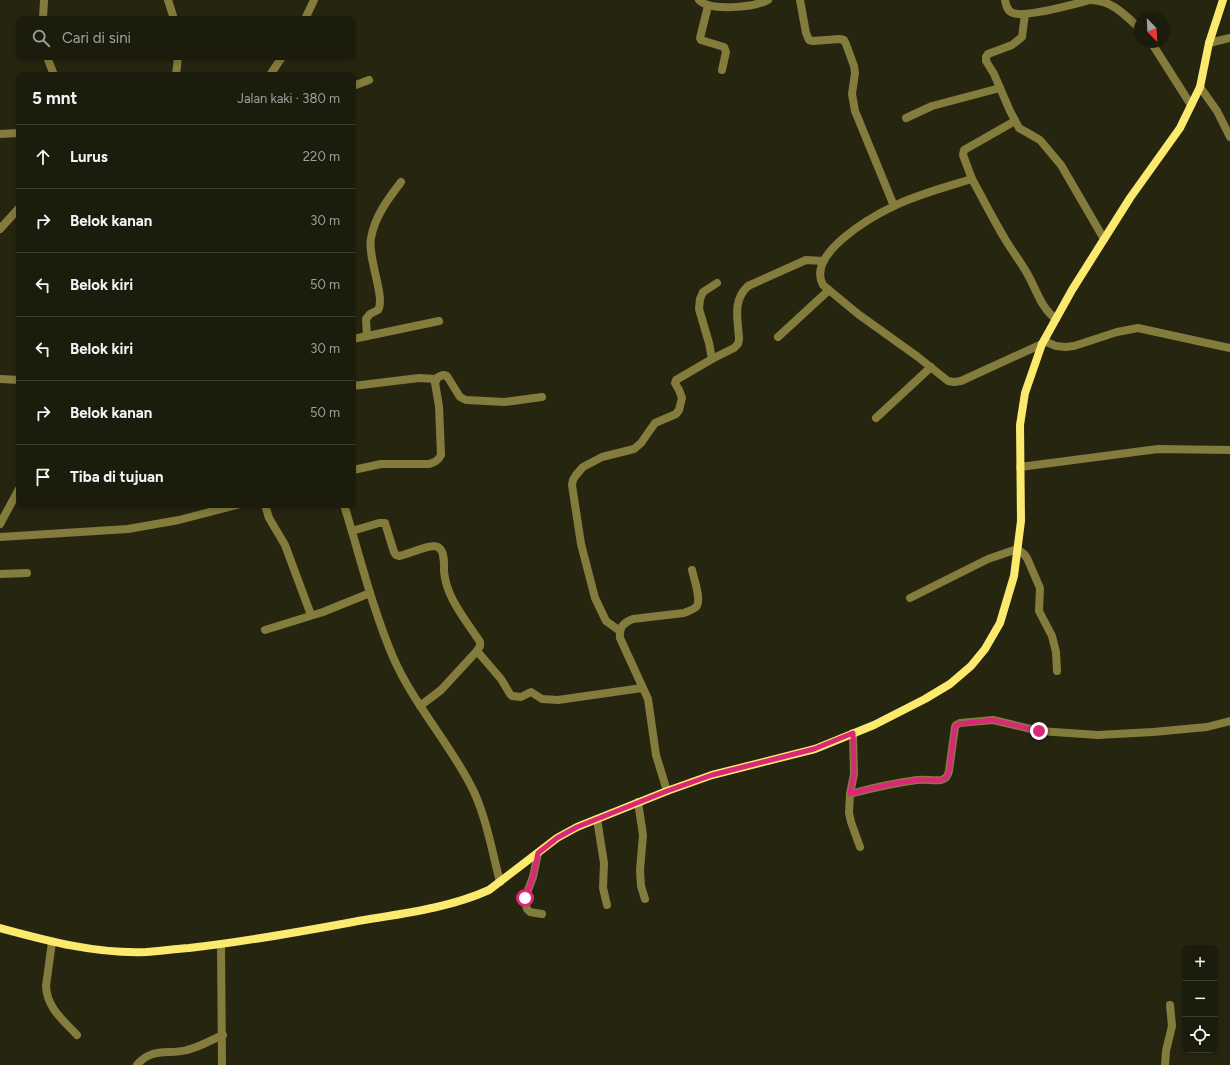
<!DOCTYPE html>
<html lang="id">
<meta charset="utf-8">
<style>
:root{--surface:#1c1c0c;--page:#252515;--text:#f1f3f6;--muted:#a0a19d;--line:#3a3a2d}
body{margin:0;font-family:Figtree,sans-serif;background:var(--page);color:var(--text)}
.controls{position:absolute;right:12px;bottom:12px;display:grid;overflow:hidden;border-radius:8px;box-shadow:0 2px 6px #0003}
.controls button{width:36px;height:36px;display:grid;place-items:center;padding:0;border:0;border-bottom:1px solid var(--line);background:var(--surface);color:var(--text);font:20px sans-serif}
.compass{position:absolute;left:1134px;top:12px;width:36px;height:36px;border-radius:50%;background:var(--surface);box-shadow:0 2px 6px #0003;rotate:156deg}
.stop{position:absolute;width:12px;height:12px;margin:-9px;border:3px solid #db2777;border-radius:50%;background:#fff}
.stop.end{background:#db2777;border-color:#fff;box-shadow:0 1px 4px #0008}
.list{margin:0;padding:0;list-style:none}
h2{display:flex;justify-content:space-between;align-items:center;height:52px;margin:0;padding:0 16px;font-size:17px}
h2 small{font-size:13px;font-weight:400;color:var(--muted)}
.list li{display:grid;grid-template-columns:26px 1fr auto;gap:12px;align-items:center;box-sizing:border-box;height:64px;padding:0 16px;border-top:1px solid var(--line)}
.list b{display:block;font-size:15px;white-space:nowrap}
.list em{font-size:13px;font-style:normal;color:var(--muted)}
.icon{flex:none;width:22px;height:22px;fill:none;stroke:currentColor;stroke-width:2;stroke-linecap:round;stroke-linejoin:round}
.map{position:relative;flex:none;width:1230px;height:1065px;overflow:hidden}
.search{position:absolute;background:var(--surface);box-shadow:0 2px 6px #0003;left:16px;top:16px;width:340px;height:44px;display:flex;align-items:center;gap:10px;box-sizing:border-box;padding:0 14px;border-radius:8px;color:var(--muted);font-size:15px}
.panel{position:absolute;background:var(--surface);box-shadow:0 2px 6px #0003;left:16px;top:72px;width:340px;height:436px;border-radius:8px}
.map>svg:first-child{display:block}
</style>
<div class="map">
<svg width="1230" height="1065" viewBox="0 0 1230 1065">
<rect width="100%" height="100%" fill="#262610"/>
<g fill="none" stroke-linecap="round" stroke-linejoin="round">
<g stroke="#847c3c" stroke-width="8">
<path d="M168,0L174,19"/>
<path d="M699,0C711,12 754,7 768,0"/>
<path d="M800,0L806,33L809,40L813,41L839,39L844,40L846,44L854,66L855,73L852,94L855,111L894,206"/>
<path d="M1005,0C1006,5 1007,11 1013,13C1025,18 1075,4 1090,0C1112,0 1125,15 1140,29"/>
<path d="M708,6L700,38L701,40L724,47L726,52L722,70"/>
<path d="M1025,14L1022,37L1012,45L988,54L986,57V61L994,74L1010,111L1019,128L1040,140L1061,165L1104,239"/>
<path d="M43,19L44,0"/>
<path d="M305,19L314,0"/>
<path d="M1151,42L1191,105"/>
<path d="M1209,43L1230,38"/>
<path d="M47,57L54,75"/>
<path d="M176,75L178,57"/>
<path d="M270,75L282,57"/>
<path d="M353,86L369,80"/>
<path d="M1200,87L1217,111L1230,137"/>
<path d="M906,118L932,106L1000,88"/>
<path d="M0,134L19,133"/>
<path d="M972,179L963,155L964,150L1015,121"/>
<path d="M0,229L19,208"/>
<path d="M367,336L366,319L370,314L378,310C386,298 367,257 371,238C375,216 388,199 401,182"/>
<path d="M778,337L829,290"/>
<path d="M353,339L439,321"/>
<path d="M1044,341L1056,346L1066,347L1074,346L1117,332L1138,328L1230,348"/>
<path d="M1042,344L961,381L954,382L948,381L918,357L858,314L823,285C806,254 871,217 894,206C919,194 946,187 972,179C983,199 993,219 1005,239C1012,251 1021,262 1028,275C1037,291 1041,308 1056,319"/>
<path d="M712,359L709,343L699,309L700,299L703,292L717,283"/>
<path d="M0,379L19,380"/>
<path d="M353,386L419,378L436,379"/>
<path d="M876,418L931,367"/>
<path d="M1020,467L1158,449L1230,450"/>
<path d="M353,470L381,464H429C435,462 438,461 441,455L439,406L435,383L438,377L443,375L447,376L460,397L466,400L505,402L542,397"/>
<path d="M265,505L269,518L285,545L311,615"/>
<path d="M344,505C360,556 372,608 393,657C413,703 447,740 470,784C485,811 492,851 500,882"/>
<path d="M0,524L19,489"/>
<path d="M352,531L379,523H385L394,552L396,555L399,556C408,555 430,543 438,547C445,551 444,564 444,571C446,598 466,620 480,642V646L477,651L441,690L420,706"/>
<path d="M0,537L128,529L179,520L237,505"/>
<path d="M0,574L27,573"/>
<path d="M910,598L988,559L1017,549L1024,554L1027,558L1040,588L1039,611L1052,636L1056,652L1057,671"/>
<path d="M265,630L323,612L370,593"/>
<path d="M620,631L606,621L595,598L581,544L572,485L573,480L576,475L583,467L602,457L634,449L641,443L655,423L676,414L679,410L682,398L679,390L675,383L676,380L712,359L734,348L738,344L739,339C738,319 732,301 748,286L806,260L823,261"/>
<path d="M477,651L501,679L510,694L512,696L521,697L531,692L542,699L558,700L642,688"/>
<path d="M853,733L854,774L850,794L849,813L851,822L860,847"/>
<path d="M667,791L656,755L648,699L620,638C619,627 623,623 633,619L684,613C688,611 693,610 696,607C702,601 694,579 692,570"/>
<path d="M850,794C872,788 894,783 917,780C925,779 933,781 941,780C946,779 948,776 949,771L955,727L956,725L960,723L993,720L1039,731L1098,735L1153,732L1207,727L1230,721"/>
<path d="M638,802L643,835L640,870L641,886L645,899"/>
<path d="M597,819L604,863L603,888L607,905"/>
<path d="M538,853L533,877L525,898V902L527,909L530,912L542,914"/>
<path d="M52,942L46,986C47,1008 63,1020 77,1035"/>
<path d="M221,944L222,1065"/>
<path d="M137,1065C151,1047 168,1055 187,1050C200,1047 211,1040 223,1035"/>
<path d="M1165,1065L1166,1051L1172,1026L1170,1005"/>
</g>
<path stroke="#fcea6f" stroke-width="8" d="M0,928C48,941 96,954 146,952C160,951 175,949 189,948C244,942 299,932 353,922C398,914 447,909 489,890L557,838L577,827L667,791L712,775L815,749L874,725L925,699L950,684L971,666L985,649L1000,623L1014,576L1021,521L1020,425L1025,393L1042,344L1072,290L1130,198L1180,128L1200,87L1209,43L1223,0"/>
</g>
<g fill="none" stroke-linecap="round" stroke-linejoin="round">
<path stroke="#db2777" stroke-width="5" d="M525,898L533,877L538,853L557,838L577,827L667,791L712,775L814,749L853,733L854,774L850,794C872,788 894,783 917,780C925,779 933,781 941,780C946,779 948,776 949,771L955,727L958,724L993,720L1039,731"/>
</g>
</svg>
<div class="controls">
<button>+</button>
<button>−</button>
<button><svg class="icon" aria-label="locate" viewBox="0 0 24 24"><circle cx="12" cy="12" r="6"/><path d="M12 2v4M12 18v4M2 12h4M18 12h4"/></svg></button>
</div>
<svg class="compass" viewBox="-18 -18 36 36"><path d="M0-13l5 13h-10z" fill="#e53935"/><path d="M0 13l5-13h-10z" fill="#a0a19d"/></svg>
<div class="stop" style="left:525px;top:898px"></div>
<div class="stop end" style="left:1039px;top:731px"></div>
<div class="search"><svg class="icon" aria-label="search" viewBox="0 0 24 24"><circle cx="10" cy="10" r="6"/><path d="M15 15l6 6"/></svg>Cari di sini</div>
<section class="panel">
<h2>5 mnt<small>Jalan kaki · 380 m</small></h2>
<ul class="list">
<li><svg class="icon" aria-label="ahead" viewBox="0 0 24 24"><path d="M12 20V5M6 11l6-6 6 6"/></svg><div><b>Lurus</b></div><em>220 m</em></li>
<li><svg class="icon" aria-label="right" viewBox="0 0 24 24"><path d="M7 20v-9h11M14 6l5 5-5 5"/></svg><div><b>Belok kanan</b></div><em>30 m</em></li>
<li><svg class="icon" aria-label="left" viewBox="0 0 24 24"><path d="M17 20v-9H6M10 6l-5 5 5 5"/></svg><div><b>Belok kiri</b></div><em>50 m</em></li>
<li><svg class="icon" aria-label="left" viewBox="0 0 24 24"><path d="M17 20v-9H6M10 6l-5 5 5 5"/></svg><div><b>Belok kiri</b></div><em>30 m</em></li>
<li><svg class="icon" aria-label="right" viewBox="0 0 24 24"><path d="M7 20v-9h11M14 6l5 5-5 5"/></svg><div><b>Belok kanan</b></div><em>50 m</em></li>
<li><svg class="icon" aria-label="arrive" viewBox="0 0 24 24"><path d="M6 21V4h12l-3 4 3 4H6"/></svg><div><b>Tiba di tujuan</b></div></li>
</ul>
</section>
</div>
